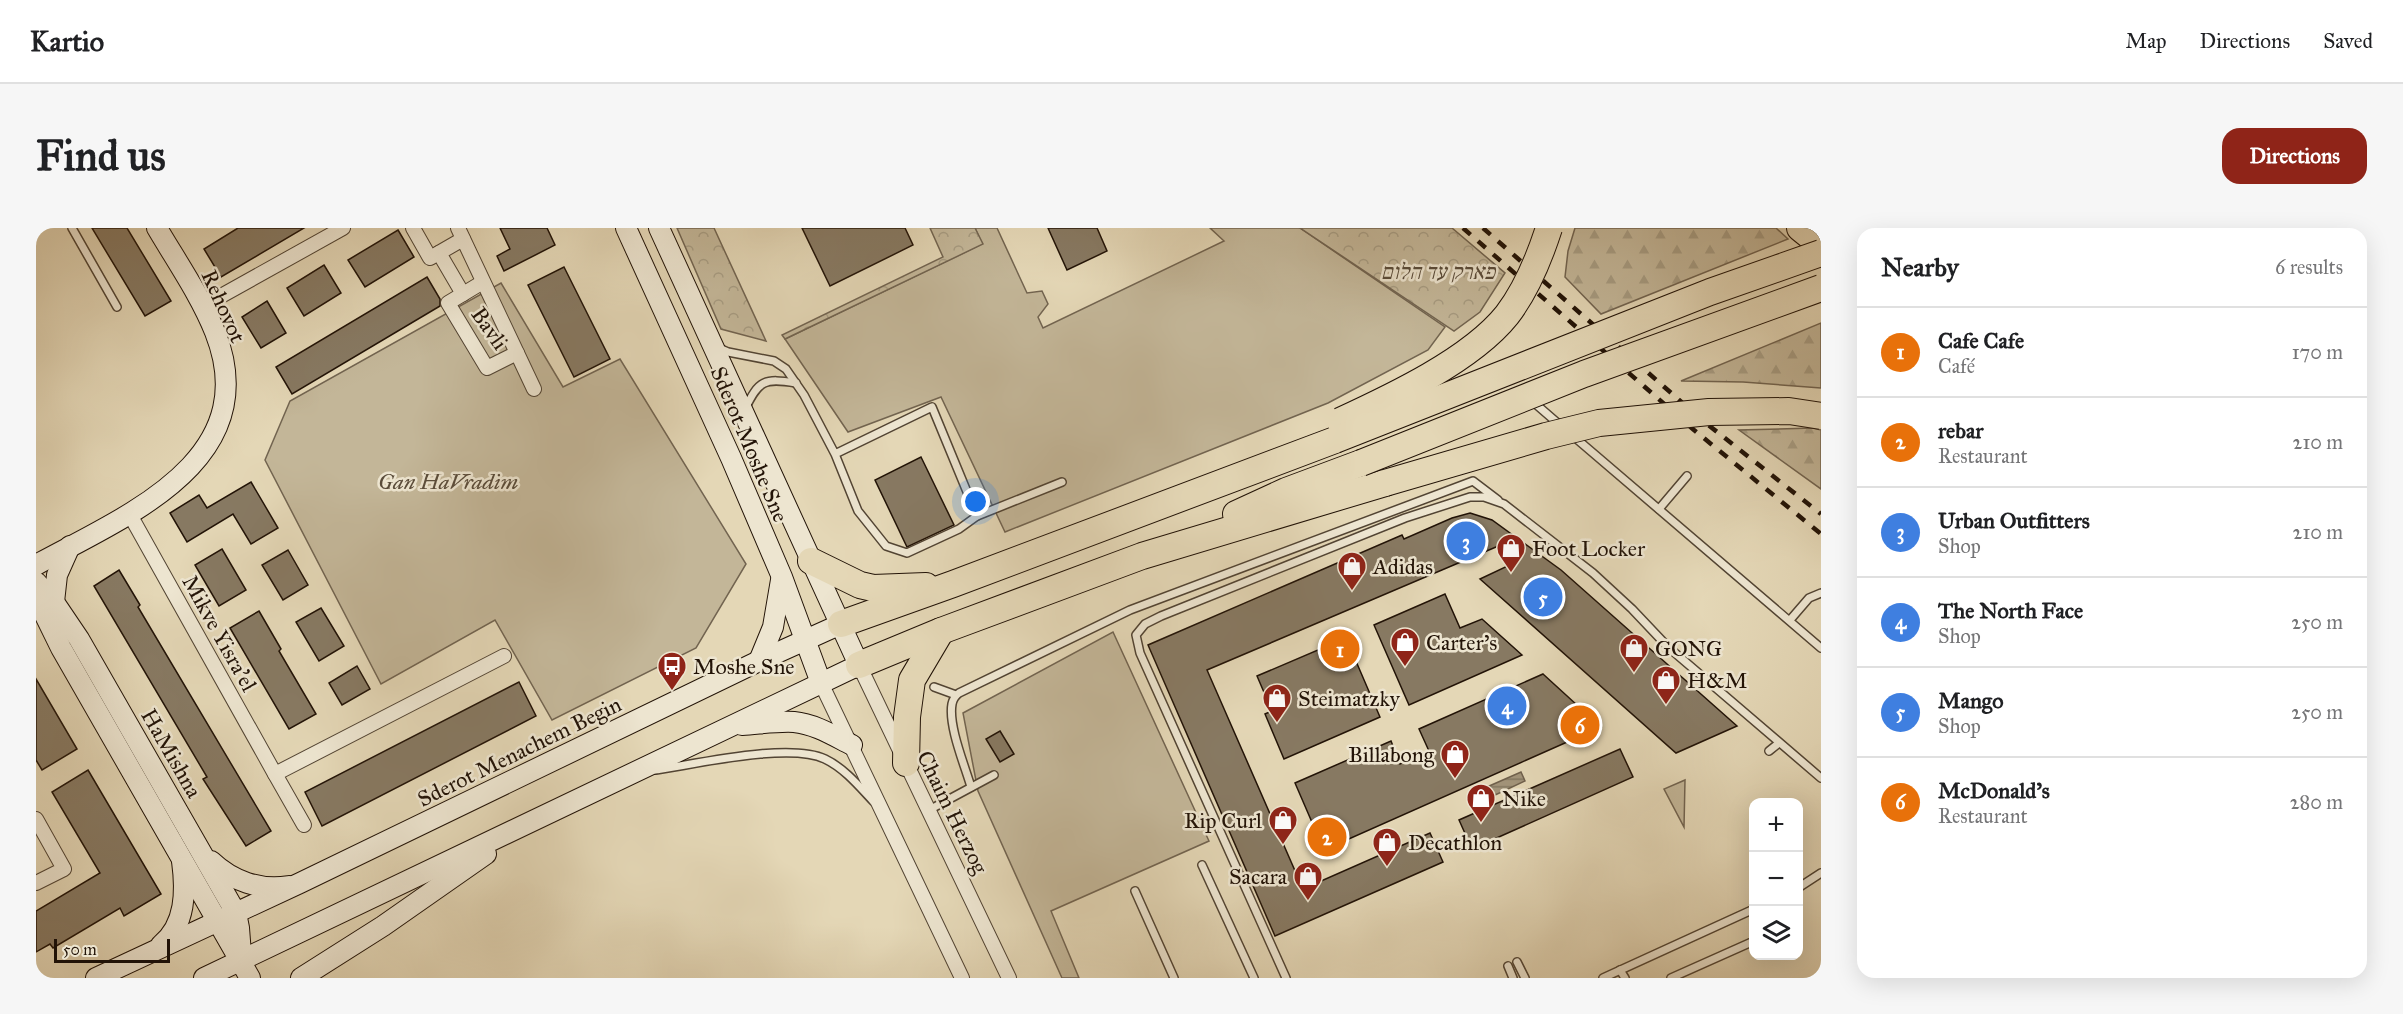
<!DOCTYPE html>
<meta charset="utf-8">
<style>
:root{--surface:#fff;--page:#f6f6f6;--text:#202124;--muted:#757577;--line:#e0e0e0;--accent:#8f2418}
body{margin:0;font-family:"IM FELL Great Primer","Frank Ruhl Libre",serif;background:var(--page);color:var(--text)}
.controls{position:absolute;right:18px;bottom:18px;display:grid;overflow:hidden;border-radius:12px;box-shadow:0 6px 24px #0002}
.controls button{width:54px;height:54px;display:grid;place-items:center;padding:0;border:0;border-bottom:2px solid var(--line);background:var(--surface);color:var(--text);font:30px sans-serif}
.scale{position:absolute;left:18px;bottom:15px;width:116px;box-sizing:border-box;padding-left:6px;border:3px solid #221307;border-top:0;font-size:16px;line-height:21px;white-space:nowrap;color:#221307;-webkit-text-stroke:4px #ede5d0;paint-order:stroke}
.you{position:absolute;left:940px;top:274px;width:21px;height:21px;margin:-15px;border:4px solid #fff;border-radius:50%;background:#1a73e8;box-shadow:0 0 0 9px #1a73e833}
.badge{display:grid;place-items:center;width:39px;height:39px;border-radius:50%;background:var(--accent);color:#fff;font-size:20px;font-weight:700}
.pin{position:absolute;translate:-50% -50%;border:3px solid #fff;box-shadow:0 2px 6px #0006}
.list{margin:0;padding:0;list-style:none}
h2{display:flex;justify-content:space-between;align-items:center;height:78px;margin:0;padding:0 24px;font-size:26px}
h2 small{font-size:20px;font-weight:400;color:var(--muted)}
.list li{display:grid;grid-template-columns:39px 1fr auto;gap:18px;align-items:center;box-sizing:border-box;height:90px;padding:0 24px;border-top:2px solid var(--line)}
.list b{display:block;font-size:22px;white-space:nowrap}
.list p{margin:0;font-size:20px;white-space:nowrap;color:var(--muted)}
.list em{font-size:20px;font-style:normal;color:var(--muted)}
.icon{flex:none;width:33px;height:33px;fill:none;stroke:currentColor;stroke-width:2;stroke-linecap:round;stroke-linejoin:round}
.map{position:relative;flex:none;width:1785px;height:750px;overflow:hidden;border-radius:18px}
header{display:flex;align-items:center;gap:36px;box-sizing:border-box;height:84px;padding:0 30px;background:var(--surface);border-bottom:2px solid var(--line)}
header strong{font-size:28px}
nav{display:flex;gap:33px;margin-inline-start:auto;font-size:21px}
.intro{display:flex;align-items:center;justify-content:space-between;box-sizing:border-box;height:144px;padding:0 36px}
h1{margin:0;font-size:42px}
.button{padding:15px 27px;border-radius:18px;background:var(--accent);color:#fff;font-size:21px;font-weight:700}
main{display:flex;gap:36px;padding:0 36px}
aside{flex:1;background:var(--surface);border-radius:18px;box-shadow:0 6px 24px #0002}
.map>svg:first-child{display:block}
</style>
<header>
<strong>Kartio</strong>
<nav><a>Map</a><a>Directions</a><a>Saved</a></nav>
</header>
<div class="intro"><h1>Find us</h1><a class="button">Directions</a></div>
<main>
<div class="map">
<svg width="1785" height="750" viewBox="0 0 1785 750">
<defs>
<pattern id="forest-firs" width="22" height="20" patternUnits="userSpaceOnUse" patternTransform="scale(1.5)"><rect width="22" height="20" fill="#c3b698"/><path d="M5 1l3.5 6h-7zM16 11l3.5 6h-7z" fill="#a79c82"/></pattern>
<pattern id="park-crowns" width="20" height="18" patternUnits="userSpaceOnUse" patternTransform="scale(1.5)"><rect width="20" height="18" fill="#c3b698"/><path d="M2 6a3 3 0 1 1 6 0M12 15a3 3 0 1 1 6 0" fill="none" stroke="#a79c82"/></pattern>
<pattern id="water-rules" width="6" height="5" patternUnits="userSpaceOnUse" patternTransform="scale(1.5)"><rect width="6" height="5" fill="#a2947a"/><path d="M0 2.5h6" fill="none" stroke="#847862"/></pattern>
</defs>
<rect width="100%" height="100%" fill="#e4d7b6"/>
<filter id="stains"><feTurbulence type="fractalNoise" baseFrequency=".00333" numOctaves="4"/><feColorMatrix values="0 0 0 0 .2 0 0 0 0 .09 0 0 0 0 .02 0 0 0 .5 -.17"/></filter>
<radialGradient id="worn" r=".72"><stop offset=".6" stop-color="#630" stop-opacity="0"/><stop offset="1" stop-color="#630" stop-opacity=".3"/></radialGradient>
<g fill="#c3b698" stroke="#726450" stroke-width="1.5">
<path d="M939,0H961L991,65L1006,63L1012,76L1002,89L1007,100L1188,13L1174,0H1264L1409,99L1392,122L1292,175L969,304L905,169L812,204L749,111L946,16Z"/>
<path d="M465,55L527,159L584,131L710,336L660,420L516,492L459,392L345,456L229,232L254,173Z"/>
<path d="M1077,404L1173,613L1015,683L1043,750H1026L942,563L927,485Z"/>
<path d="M1649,552L1648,599L1628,561Z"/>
</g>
<g fill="url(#forest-firs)" stroke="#726450" stroke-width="1.5">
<path d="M1539,0H1740L1752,11L1565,86L1529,49L1532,23Z"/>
<path d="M1785,95V160L1707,154L1645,153Z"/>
<path d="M1777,200L1785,202V261L1703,202Z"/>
</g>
<g fill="url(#park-crowns)" stroke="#726450" stroke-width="1.5">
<path d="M641,0H678L730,113L685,101Z"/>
<path d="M894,0H939L947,16L749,111L746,107L907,29Z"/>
<path d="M1264,0H1416L1469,45L1444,84L1418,103Z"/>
</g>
<path fill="url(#water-rules)" stroke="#6f604c" stroke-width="1.5" d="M1485,544L1489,553L1455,569L1451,559Z"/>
<g fill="#877962" stroke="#221307" stroke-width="1.5">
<path d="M56,0H91L135,73L109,88Z"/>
<path d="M202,0H268L185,49L168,21Z"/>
<path d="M464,0H511L519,17L468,43L461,28L474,21Z"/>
<path d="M766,0H869L877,17L794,58Z"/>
<path d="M1012,0H1061L1071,23L1031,42Z"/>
<path d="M362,2L378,29L329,59L312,32Z"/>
<path d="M288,37L305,65L268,88L251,60Z"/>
<path d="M528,39L574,131L538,149L492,57Z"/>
<path d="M391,49L404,71V78L256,166L240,139Z"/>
<path d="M231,73L250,105L225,120L206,89Z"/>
<path d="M885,229L918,297L871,319L839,252Z"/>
<path d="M215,254L242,300L215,316L197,286L151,314L134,285L163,267L171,280Z"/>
<path d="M1434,285L1456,292L1525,342L1701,498L1640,525L1444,351L1476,336L1467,316L1171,442L1267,661L1394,605L1407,634L1239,708L1112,417L1366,307L1368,311L1416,290Z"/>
<path d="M186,321L210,362L183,378L159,337Z"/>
<path d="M252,322L272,357L247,372L226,337Z"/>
<path d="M83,342L104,377L102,379L235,603L210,618L167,551L171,549L58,358Z"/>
<path d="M1409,366L1424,400L1446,391L1486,427L1373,477L1338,397Z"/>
<path d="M285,380L308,418L283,433L260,394Z"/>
<path d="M223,383L245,421L243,423L280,486L253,501L194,400Z"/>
<path d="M1310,410L1344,489L1248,531L1229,486L1236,483L1221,448Z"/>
<path d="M321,438L334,461L306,477L293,455Z"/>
<path d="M1507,446L1565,499L1288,622L1259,555L1355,513L1364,536L1393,523L1383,501Z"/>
<path d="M0,451L41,521L6,542L0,532Z"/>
<path d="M483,454L500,488L286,598L269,564Z"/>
<path d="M964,503L978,526L964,534L950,511Z"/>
<path d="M1584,521L1597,549L1436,621L1423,592Z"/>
<path d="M52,542L125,666L88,688L84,680L17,720L14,716L0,724V683L64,645L16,564Z"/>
</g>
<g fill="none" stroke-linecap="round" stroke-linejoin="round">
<g stroke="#524433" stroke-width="10">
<g id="lane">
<path d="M36,0L81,79"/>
<path d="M683,120L692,124L738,133L750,141L768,167L799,226L822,283L850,318L871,325L923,301L941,288L896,179L799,226"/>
<path d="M1495,172L1525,198"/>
<path d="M709,181C723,152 728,150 760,155"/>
<path d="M1536,207L1785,420"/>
<path d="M1623,281L1651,248"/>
<path d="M941,288L1026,254"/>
<path d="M1754,392L1773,370L1785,365"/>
<path d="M898,459L920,467"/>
<path d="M1733,523L1743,515"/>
<path d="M620,542C660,536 754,514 789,531C808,540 823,558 837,573"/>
<path d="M935,559C929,538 912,498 916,476C917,471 919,468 923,465L1094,382L1437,253L1462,272"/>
<path d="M893,582L958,547"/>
<path d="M1166,637L1218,750"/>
<path d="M1762,660L1785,645"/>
<path d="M1099,663L1138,750"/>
<path d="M1481,734L1489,750"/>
<path d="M1472,738L1477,750"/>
<path d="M1584,742L1589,750"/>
<path d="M1250,750L1104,425L1100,407L1109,396L1125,388L1369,290L1434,269H1448L1468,276L1557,345L1596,381L1632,419L1785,550"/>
<path d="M1567,750L1718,681"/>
<path d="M1635,750L1718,713"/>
</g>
</g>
<g stroke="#524433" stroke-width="16">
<g id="street">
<path d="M377,0L394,30L427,11"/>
<path d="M422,0L498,161"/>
<path d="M403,25L427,66"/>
<path d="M447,54L412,75L451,140L481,125"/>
<path d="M167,78L307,0"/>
<path d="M93,285L239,546L468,428"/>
<path d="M823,437L973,750"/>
<path d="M785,455L926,750"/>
<path d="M239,546L268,597"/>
<path d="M0,591L28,641L0,655"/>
</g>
</g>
<g stroke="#221307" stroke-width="22">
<g id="secondary">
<path d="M590,0L695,230L746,349L785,455"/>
<path d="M0,337C89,288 230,233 179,104C164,67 141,34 121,0"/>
<path d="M0,354L18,374L43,411L200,685L203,700L205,726"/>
<path d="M0,369L25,420L214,750"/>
<path d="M18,374L21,347L34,318"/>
<path d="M723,433L737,399L745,352"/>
<path d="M706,497C723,496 741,493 758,494C779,496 798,508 816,517"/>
<path d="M175,633C196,653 224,663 253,658"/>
<path d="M125,717C150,697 150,663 146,633"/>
<path d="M60,750L264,655L723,433L805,396"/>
<path d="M168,750L823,437L623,0"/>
<path d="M265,750L347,698L450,626"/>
</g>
</g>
<g stroke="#221307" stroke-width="28">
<g id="highway">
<path d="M1764,0L1785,17"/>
<path d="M1200,286L1250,263L1325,235"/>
<path d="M775,333L824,357L837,360L890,358"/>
<path d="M805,396L917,356L1299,212"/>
<path d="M823,437L905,403L1106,328L1349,255"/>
<path d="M870,535L871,489L876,452L905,403"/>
</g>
</g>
<use href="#lane" stroke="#ede5d0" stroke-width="7"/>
<use href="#street" stroke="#ede5d0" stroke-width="14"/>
<use href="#secondary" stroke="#ede5d0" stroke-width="20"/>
<use href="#highway" stroke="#e4d7b6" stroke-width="26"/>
<g stroke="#221307" stroke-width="4.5" stroke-dasharray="10 10" stroke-linecap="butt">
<path d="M1427,0L1658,202L1785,306"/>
<path d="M1447,0L1666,192L1785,286"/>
</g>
<g stroke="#221307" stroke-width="28" stroke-linecap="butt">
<g id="highway-bridge">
<path d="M1304,193C1356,169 1435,132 1471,87C1491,61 1503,31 1513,0"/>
<path d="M1299,212L1674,64L1785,25"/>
<path d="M1325,235L1548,146L1785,60"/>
<path d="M1349,255L1510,208L1563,195L1673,184L1753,183L1785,188"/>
</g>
</g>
<use href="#highway-bridge" stroke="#e4d7b6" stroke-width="26"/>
</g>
<defs>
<g id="shop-pin" transform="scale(1.5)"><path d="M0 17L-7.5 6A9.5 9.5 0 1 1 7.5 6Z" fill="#8f2418" stroke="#ede5d0"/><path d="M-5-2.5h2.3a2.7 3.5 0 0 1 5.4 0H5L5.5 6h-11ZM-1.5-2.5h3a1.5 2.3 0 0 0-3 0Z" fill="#fff"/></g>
<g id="bus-pin" transform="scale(1.5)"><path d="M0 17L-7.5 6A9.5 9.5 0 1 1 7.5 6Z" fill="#8f2418" stroke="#ede5d0"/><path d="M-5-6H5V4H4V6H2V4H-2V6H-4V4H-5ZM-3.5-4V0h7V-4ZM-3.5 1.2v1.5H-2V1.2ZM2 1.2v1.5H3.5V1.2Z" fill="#fff"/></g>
</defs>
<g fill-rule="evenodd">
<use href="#shop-pin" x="1475" y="320"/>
<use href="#shop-pin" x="1316" y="338"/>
<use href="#shop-pin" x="1369" y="414"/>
<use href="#shop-pin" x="1598" y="420"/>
<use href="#bus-pin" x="636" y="438"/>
<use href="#shop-pin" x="1630" y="452"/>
<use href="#shop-pin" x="1241" y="470"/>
<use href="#shop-pin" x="1419" y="526"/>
<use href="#shop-pin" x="1445" y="570"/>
<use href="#shop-pin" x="1247" y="592"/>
<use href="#shop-pin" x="1351" y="614"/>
<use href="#shop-pin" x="1272" y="648"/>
</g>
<g text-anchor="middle" stroke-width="5" stroke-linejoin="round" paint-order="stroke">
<g font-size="22" font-style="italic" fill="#5a4c3a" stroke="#ede5d0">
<text x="1402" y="51">פארק עד הלום</text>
<text x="412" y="261">Gan HaVradim</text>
</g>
<g font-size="22" fill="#221307" stroke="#ede5d0">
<text transform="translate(188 78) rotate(66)" y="8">Rehovot</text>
<text transform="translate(454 100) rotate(55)" y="8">Bavli</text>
<text transform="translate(714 216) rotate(67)" y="8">Sderot Moshe Sne</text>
<text transform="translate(184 405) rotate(61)" y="8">Mikve Yisra'el</text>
<text transform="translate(483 523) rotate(-26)" y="8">Sderot Menachem Begin</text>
<text transform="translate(136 525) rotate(60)" y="8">HaMishna</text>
<text transform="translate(917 584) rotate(64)" y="8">Chaim Herzog</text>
</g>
<g font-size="22" fill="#221307" stroke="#ede5d0" text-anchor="start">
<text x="1496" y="328">Foot Locker</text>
<text x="1337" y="346">Adidas</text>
<text x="1390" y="422">Carter's</text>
<text x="1619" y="428">GONG</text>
<text x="657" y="446">Moshe Sne</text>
<text x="1651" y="460">H&amp;M</text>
<text x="1262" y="478">Steimatzky</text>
<text x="1398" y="534" text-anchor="end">Billabong</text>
<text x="1466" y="578">Nike</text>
<text x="1226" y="600" text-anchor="end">Rip Curl</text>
<text x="1372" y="622">Decathlon</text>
<text x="1251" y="656" text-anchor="end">Sacara</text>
</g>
</g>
<rect width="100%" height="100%" filter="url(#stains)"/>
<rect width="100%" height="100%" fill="url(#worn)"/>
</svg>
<div class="controls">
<button>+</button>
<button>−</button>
<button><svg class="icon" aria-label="layers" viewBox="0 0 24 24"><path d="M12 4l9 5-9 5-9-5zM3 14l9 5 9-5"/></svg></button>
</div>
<div class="scale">50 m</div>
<div class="you"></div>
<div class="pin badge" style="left:1304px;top:421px;background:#e8710a">1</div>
<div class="pin badge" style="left:1291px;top:609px;background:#e8710a">2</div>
<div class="pin badge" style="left:1430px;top:313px;background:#3f7fe0">3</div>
<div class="pin badge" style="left:1471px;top:478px;background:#3f7fe0">4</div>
<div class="pin badge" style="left:1507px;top:369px;background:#3f7fe0">5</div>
<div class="pin badge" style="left:1544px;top:497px;background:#e8710a">6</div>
</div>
<aside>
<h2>Nearby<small>6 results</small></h2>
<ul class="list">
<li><span class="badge" style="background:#e8710a">1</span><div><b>Cafe Cafe</b><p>Café</p></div><em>170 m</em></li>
<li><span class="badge" style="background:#e8710a">2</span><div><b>rebar</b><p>Restaurant</p></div><em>210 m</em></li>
<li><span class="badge" style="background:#3f7fe0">3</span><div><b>Urban Outfitters</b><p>Shop</p></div><em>210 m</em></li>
<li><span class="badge" style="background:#3f7fe0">4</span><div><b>The North Face</b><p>Shop</p></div><em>250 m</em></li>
<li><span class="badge" style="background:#3f7fe0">5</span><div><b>Mango</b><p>Shop</p></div><em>250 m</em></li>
<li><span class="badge" style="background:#e8710a">6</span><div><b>McDonald's</b><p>Restaurant</p></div><em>280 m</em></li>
</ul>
</aside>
</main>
